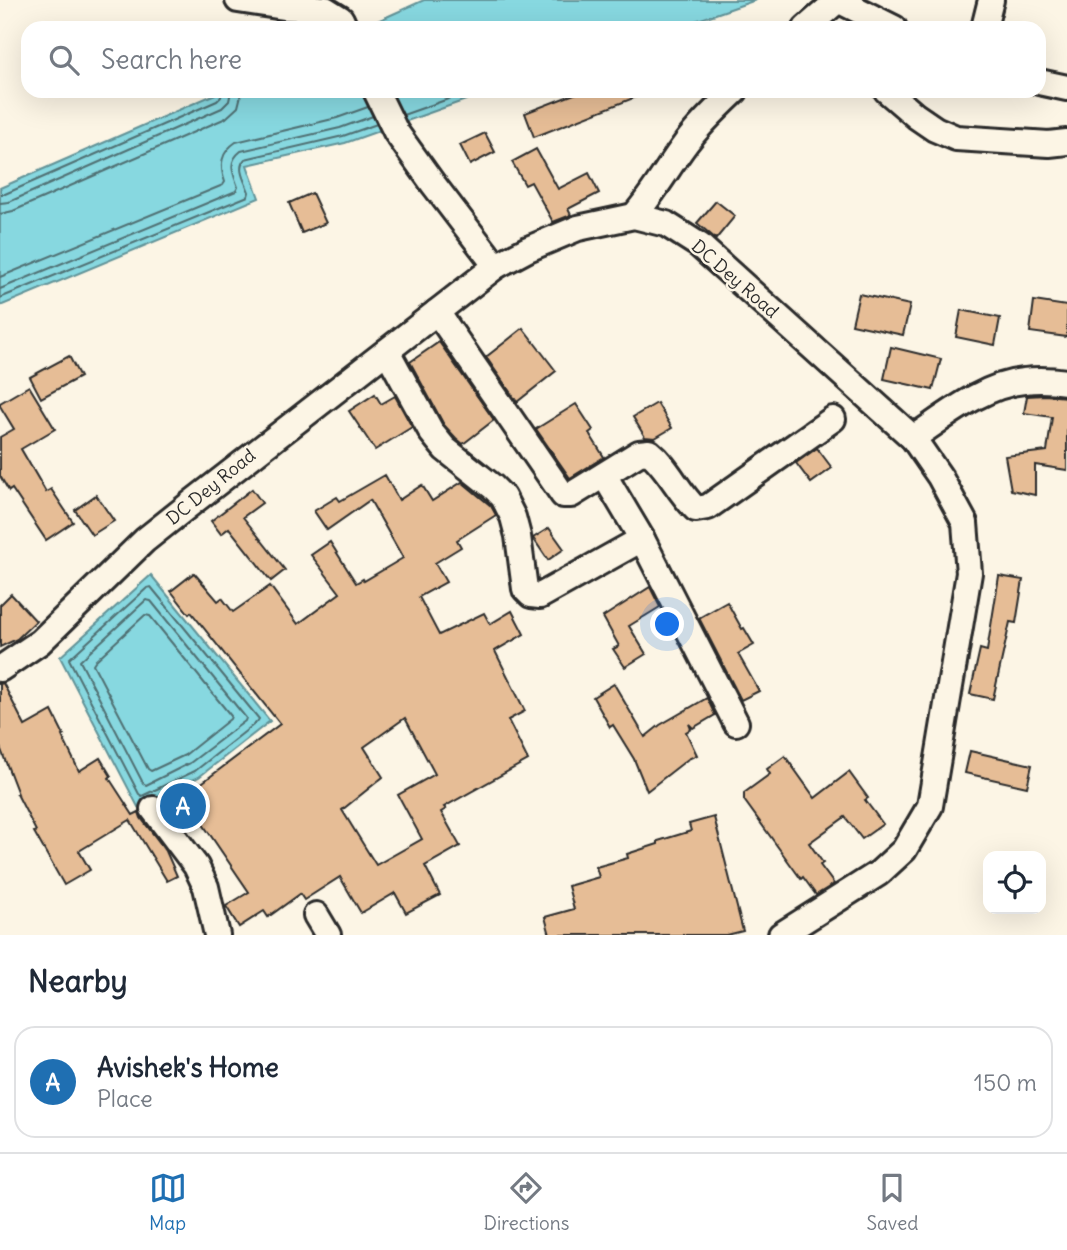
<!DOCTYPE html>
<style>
:root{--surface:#fff;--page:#f2f2f3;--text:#1f2937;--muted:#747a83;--line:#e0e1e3;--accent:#1f6fb2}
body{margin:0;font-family:Delius,sans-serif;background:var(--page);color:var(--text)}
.controls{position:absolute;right:21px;bottom:21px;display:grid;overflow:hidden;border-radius:14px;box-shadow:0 7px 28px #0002}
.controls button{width:63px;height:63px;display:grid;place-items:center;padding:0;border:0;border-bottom:2px solid var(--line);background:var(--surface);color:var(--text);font:35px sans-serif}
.you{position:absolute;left:668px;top:625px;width:24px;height:24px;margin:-18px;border:5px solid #fff;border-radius:50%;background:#1a73e8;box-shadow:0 0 0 10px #1a73e833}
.badge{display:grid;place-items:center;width:46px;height:46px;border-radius:50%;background:var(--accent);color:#fff;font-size:23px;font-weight:700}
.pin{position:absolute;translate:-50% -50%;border:4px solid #fff;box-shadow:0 2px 7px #0006}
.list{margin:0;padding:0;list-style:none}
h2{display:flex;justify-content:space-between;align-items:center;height:91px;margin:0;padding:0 28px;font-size:30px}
h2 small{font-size:23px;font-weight:400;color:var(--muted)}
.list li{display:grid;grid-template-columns:46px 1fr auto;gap:21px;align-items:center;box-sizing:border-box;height:112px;margin:0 14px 14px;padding:0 14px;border:2px solid var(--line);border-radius:21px}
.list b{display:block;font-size:26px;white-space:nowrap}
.list p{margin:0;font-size:23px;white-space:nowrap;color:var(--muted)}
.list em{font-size:23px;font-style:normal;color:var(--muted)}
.icon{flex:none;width:38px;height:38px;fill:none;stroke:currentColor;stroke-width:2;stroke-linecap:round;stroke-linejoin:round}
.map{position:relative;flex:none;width:1067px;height:935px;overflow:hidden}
.search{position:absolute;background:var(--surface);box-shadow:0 7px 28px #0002;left:21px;right:21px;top:21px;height:77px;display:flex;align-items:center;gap:18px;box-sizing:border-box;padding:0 24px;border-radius:21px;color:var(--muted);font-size:26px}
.sheet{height:217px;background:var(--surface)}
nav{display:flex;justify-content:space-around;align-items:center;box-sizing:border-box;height:98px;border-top:2px solid var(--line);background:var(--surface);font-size:19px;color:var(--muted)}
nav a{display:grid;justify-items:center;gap:4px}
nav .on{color:var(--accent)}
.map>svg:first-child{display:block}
</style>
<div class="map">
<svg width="1067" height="935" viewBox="0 0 1067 935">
<rect width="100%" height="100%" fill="#fcf5e5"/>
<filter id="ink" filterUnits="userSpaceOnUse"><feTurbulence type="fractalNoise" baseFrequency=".0143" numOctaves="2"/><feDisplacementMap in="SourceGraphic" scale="14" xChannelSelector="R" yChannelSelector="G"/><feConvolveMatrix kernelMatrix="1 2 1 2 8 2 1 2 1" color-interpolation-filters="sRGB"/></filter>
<g filter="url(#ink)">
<g fill="#87d8e0" stroke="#629398" stroke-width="2">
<path d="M424,0H756L675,28H362Z"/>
<path d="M222,91H491L345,143L247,165L259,198L0,306V188Z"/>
<path d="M151,575L270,721L199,777L138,807L60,657Z"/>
</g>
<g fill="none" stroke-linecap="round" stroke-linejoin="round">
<g stroke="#507073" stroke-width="2">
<path d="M403,115L471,91"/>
<path d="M0,194H5L217,101L221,97L222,91"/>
<path d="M0,203L9,202L222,108L229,101L231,91"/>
<path d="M0,214L13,211L226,118L238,107L242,91"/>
<path d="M0,277L223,185L225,182C219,165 221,152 236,142L337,118L368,107"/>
<path d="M0,289L236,191L238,187C233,173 227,162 241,151L340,128L373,116"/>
<path d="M0,298L248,196L249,192C245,181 236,168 245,159L343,136L377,124"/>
<path d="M151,587L259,719L257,722L195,771L142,796L139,794L69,659L147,588Z"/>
<path d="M146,600L151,601L246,718L245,721L190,763L146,785L143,783L80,661Z"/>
<path d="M145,615L150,616L231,716L230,719L185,755L151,771L148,769L93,664L95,661Z"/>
</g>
</g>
<g fill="#e6bd96" stroke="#2b2b2b" stroke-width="2" fill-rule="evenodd">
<path d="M582,91H648L649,92L534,137L525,113Z"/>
<path d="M485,133L495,152L470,165L460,145Z"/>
<path d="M536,149L558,189L589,173L599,193L568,209L571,215L553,222L531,182L525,185L512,162Z"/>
<path d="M312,193L326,223L302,233L289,203Z"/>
<path d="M716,201L735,216L716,239L697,223Z"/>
<path d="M859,294L910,305L903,335L852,324Z"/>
<path d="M1034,301L1067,306V337L1030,332Z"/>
<path d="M961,310L1000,318L995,345L956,337Z"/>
<path d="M523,328L556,371L517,402L486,357Z"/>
<path d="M439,342L494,420L463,444L456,438L444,425L410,362Z"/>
<path d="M891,347L941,359L933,390L884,379Z"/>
<path d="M69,356L80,377L41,398L30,377Z"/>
<path d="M29,386L55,429L21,449L46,492L51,489L73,522L46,540L12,489L9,491L0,476V437L14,429L0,406V403Z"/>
<path d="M375,394L381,404L395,396L412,427L375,450L349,411Z"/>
<path d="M1045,395L1067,397V470L1035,465V495L1011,490L1005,456L1047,451L1052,417L1024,413L1027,396Z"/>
<path d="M657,403L672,428L655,438L645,437L633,417Z"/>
<path d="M576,404L593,430L589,433L604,457L570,478L536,429Z"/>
<path d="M817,448L832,468L811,483L796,463Z"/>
<path d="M385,475L399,500L422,485L432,501L462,482L491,506L496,515L457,540L461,547L435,563L446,582L419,597L439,635L484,613L490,624L512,611L524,634L495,651L525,711L508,720L528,760L444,807L446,809L441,812L460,846L425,866L440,895L406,913L395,893L361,913L340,877L304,900L300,894L268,917L264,911L239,927L226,906L249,892L196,814L181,821L164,799L189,786L191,791L280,724L191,612L189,614L171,591L194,573L218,601L222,598L233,612L270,586L298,624L340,593L311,555L330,542L356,583L363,579L364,581L403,558L370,500L327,530L314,511L337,497L340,501ZM405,718L435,774L398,795L422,839L376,865L342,810L383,777L364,747Z"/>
<path d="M252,489L262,503L243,517L285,570L271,581L229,528L221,534L211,521Z"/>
<path d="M96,495L114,521L92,535L75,510Z"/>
<path d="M549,528L564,549L548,560L533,538Z"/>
<path d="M999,576L1023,580L1016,623L1010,622L993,699L970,694L980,649L987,651Z"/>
<path d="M650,587L660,607L629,626L646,654L625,667L613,649L619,646L603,617Z"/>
<path d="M11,594L36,621L17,639L0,647V605Z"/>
<path d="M727,602L742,629L744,628L754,645L738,654L759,691L741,700L699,618Z"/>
<path d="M3,683L25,726L52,711L64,735L62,736L79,771L100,758L111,776L109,778L133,815L139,812L141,818L166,851L177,876L167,881L130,820L79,851L90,870L64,885L34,832L36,831L17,794H18L0,747V684Z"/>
<path d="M614,684L645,737L660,725L707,698L715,715L693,728L689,724L691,729L686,732L697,755L688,759L647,791L634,759L613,725L610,727L593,697Z"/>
<path d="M970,751L1032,765L1027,787L965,773Z"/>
<path d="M785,756L815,798L849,772L868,798L865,800L883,824L862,839L845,817L809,843L823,863L820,865L834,884L816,895L803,877L801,879L744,800V793L770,774L767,769Z"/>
<path d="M714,817L743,931L727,935H550L545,917L574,909L568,886L599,877L596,867L628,858L627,854L658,844V841L691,831L689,824Z"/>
</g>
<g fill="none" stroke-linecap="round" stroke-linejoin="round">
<g stroke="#2b2b2b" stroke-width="30">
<g id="minor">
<path d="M238,0L284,7L325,9L341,19L345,28"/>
<path d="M838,0L894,28"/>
<path d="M806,28L838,0"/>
<path d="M984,28L991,0"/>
<path d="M1039,82L1067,88"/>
<path d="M376,91L396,132L434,185L496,266"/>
<path d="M887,91L916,116L935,129L956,138L1049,144L1067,142"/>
<path d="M634,216C654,193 668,167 686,143C700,124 718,107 735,91"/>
<path d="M437,312L563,495H571L639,453L649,452C668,467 678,492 696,509L708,507L833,419"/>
<path d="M387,351L432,433L445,449L493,487L503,497L513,517L518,536L525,589L531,595L540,596L642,539"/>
<path d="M913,438C946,416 983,385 1024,381C1038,379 1053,380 1067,382"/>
<path d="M604,475L642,539L736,723"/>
<path d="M0,669L40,642L145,540L194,501L496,266L528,249L578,228L634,216L666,224L699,245L913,438L940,477L965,523L969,573L930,806L904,850L879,873L781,935"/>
<path d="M153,809L196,866L206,887L217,935"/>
<path d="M316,915L328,935"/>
</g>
</g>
<use href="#minor" stroke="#fcf5e5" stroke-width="24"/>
</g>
</g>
<g text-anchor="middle" stroke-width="5" stroke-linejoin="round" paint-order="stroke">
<g font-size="18" fill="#2b2b2b" stroke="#fcf5e5">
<text transform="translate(735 279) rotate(41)" y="6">DC Dey Road</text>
<text transform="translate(211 487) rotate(-39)" y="6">DC Dey Road</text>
</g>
</g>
</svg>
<div class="controls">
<button><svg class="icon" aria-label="locate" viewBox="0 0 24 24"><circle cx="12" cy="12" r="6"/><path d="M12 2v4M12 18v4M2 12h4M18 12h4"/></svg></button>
</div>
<div class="you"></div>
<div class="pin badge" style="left:183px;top:806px">A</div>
<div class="search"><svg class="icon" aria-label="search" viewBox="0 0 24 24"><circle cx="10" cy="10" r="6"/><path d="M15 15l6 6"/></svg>Search here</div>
</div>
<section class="sheet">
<h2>Nearby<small></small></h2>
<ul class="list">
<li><span class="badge">A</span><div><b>Avishek's Home</b><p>Place</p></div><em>150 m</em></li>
</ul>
</section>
<nav>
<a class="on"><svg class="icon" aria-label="map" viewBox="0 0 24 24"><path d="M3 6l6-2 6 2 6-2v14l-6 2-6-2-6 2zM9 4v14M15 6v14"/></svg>Map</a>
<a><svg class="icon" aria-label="directions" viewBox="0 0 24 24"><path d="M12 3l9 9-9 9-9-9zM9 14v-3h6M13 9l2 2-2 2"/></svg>Directions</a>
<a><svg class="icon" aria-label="saved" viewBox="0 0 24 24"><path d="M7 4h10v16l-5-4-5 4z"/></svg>Saved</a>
</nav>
